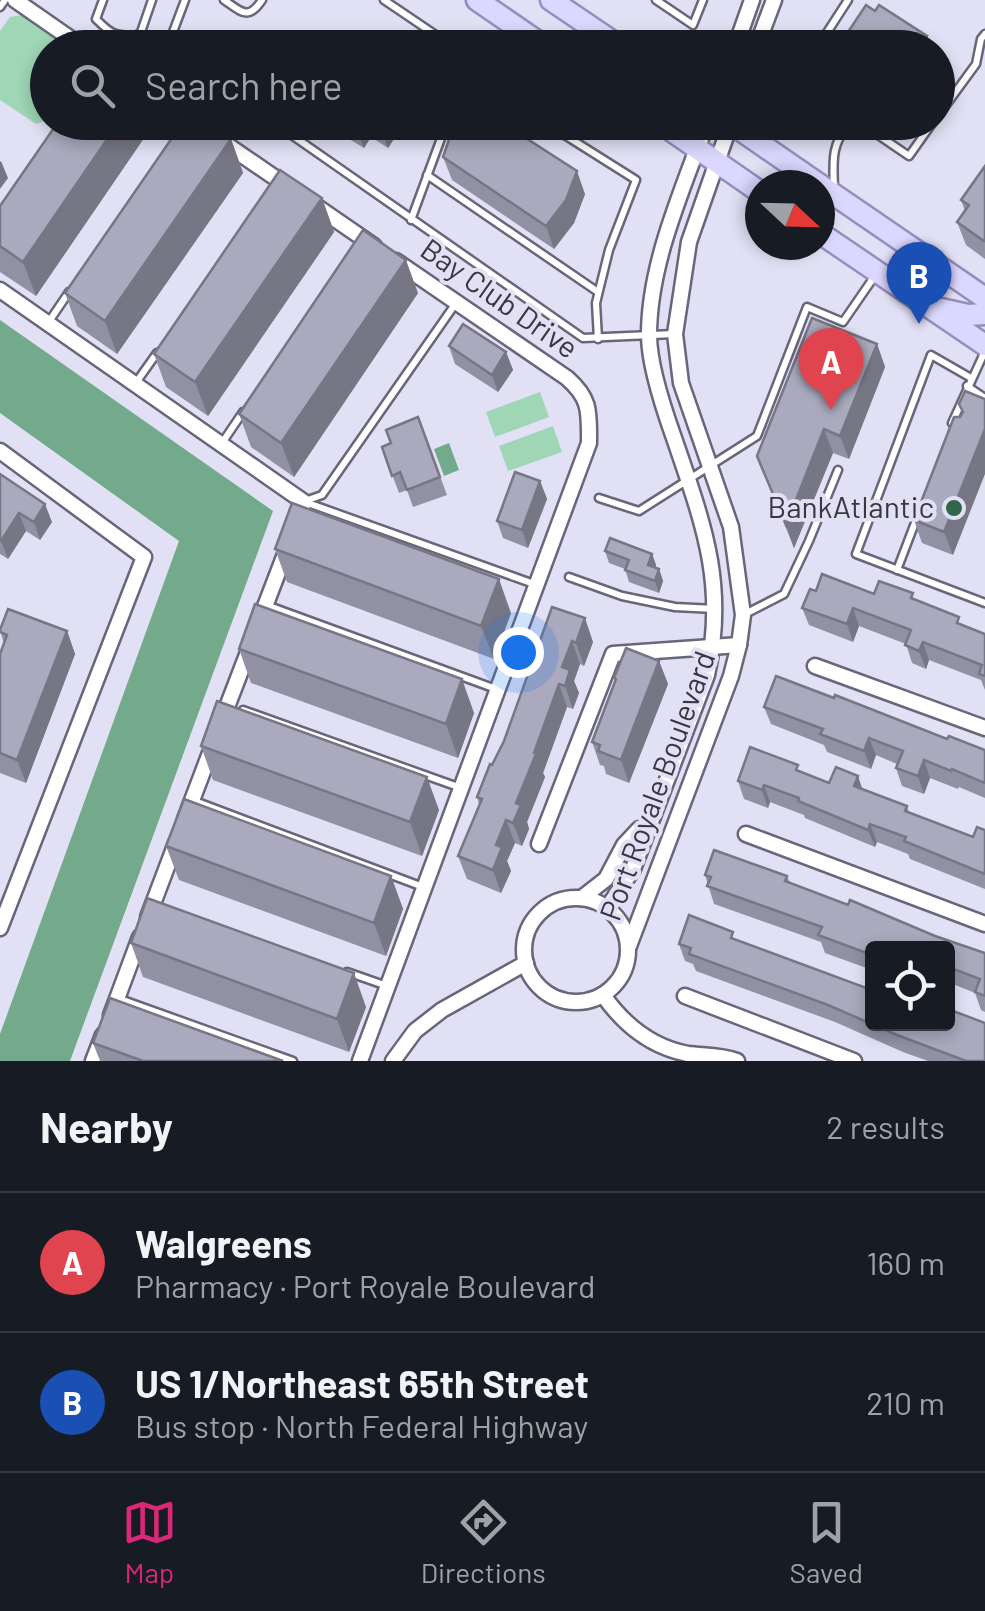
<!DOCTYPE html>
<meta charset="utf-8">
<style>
:root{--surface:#171b24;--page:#20242c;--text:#f1f3f6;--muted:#9ea1a6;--line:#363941;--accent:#db2777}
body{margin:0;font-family:Barlow,sans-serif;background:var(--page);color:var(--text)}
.controls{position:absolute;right:30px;bottom:30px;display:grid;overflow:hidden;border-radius:10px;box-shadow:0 5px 15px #0003}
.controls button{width:90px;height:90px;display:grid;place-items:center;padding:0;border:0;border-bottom:2px solid var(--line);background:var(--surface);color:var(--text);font:50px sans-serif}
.compass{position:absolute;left:745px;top:170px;width:90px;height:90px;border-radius:50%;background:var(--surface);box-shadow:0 5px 15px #0003;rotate:112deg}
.you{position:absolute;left:518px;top:652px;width:35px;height:35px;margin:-25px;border:8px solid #fff;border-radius:50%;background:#1a73e8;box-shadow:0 0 0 15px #1a73e833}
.badge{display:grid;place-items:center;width:65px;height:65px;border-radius:50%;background:var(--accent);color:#fff;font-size:32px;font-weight:700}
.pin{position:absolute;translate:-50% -82px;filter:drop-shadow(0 2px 5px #0008)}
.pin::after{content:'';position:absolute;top:52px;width:35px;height:30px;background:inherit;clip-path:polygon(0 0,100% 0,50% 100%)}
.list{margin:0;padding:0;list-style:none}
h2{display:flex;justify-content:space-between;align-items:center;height:130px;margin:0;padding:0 40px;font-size:42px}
h2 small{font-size:32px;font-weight:400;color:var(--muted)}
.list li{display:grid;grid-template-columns:65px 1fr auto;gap:30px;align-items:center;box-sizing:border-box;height:140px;padding:0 40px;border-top:2px solid var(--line)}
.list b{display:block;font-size:38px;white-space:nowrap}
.list p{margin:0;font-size:32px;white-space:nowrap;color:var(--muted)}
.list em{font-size:32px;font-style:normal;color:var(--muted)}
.icon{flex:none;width:55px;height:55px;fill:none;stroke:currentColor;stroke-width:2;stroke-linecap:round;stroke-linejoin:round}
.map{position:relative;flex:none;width:985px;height:1061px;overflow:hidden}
.search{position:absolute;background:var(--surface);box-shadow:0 5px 15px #0003;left:30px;right:30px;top:30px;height:110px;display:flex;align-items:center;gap:25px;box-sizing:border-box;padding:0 35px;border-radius:55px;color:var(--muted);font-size:38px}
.sheet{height:410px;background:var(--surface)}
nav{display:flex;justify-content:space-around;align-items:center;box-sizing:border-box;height:140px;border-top:2px solid var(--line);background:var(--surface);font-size:28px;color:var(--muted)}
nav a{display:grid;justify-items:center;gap:5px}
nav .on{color:var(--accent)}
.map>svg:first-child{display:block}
</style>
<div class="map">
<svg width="985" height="1061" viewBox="0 0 985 1061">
<rect width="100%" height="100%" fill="#e2e0f5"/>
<g fill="#9ed6b6">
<path d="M22,15L67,47L48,48L47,120L36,124L0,100V31L10,17Z"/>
<path d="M540,392L549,417L495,437L486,412Z"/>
<path d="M553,426L562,452L508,471L499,446Z"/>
</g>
<g fill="#72aa8b">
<path d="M0,320L273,511L70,1061H0V1034L179,541L0,413Z"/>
<path d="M449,443L459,470L444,476L434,449Z"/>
</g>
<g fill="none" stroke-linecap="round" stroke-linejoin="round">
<g stroke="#686779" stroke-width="11">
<g id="lane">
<path d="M103,0L96,19C111,34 114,36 136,36L141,32L152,0"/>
<path d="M224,0C242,12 248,21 262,0"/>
<path d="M384,0L455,48"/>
<path d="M656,0L693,25L703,0"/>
<path d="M0,7L5,0"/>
<path d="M167,48L185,0"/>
<path d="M817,48L848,0"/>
<path d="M938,116L976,64L981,39L985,34"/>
<path d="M273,122L583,338L674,334"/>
<path d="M544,122L636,180L609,250L596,303L598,339"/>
<path d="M859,122L909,156L933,122"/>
<path d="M427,175L598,292"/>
<path d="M834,188C833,159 831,147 849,122"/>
<path d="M411,220L447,122"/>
<path d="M48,323L69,292"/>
<path d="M971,378L931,355L856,554L985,603"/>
<path d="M135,384L157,353"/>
<path d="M967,386L985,398"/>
<path d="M952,423L985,351"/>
<path d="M222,443L243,412"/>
<path d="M599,498L639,511L757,436L807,307L843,322L874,277"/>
<path d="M305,501L322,495L456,303"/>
<path d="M305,502L534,584"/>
<path d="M897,570L918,515"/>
<path d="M569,577L622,596L675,607L715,609"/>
<path d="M269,606L496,689"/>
<path d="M745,614L784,594L809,541L838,470"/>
<path d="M243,710L461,788"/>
<path d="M192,800L423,887"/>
<path d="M347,972L387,986"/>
<path d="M120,999L293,1061"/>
</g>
</g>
<g stroke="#686779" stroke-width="19">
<g id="street">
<path d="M15,0L84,48"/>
<path d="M735,48L752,0"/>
<path d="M756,48L774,0"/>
<path d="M194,122L287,186"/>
<path d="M313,204L374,246"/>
<path d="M0,290L304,502L296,524"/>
<path d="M0,451L144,557L0,928"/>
<path d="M259,622L287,549"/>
<path d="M815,666L985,728"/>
<path d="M222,720L250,647"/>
<path d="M185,819L213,745"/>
<path d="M746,834L985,924"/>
<path d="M539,844L613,654L739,645"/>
<path d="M583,897L606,879L624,845L639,829"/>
<circle cx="576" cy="950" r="52"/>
<path d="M608,907L633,869L707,675C727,584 703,523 674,438C664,410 649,364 649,335C649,263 683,189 707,122"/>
<path d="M148,917L176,843"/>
<path d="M629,946L731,676L739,645L743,615L731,527L681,383L675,334L689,242L731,122"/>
<path d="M603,995C624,1025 651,1047 688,1054C705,1056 721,1055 737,1061"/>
<path d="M685,996L854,1061"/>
<path d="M111,1015L140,937"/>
<path d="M93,1061L103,1035"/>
<path d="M360,1061L589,443C589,412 591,399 567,378L396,261"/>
<path d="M393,1061L415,1031L442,1010L526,963"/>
</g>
</g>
<g stroke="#938ebc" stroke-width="25">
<g id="primary">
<path d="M477,0L547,48"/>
<path d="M551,0L622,48"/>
<path d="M659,122L760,192"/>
<path d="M729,122L820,185"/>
<path d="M820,185L985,298"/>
<path d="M820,233L985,345"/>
<path d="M941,309L968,315L985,314"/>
</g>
</g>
<use href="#lane" stroke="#fff" stroke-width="6"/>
<use href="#street" stroke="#fff" stroke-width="14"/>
<use href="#primary" stroke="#dbd7fe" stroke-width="20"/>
</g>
<g fill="#9291a3">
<path d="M58,122H155L36,296L0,272V206Z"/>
<path d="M339,122H405L388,148L371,137L364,148L344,136Z"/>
<path d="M231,139L243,173L117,354L77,326L65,293Z"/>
<path d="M443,157L585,194L574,223L554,249L452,180Z"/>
<path d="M985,166V259L966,245L957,222L965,211L961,200Z"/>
<path d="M322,198L334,232L208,416L166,387L154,354Z"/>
<path d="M418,293L294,477L251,447L239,414Z"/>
<path d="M877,344L885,367L849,459L833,453L794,548L757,456Z"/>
<path d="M449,346L506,352L513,370L498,392L455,364Z"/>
<path d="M985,399L953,555L922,543L914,520L962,413L959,404Z"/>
<path d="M418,417L447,495L413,507L407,490L399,493L382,447L391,443Z"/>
<path d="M0,474L52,522L40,540L26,531L8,559L0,554Z"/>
<path d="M540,481L547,499L528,548L503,538L497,521Z"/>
<path d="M275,549L511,613L494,659L287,582Z"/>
<path d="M605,551L652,554L656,565V568L659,569L663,581L659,593L629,582L625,569L609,563Z"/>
<path d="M816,591L874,594L915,600L962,625L985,634V690L981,680L929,660L926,669L912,663L906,644L859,626L853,642L809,625L802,608Z"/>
<path d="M552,607L593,642L584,666L580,664L574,681L579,693L573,709L567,707L543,773L545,777L527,822L529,829L522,846L515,843L507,861L511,871L501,893L467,879L458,856L479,804L477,797L504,741Z"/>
<path d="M0,630L67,631L75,654L26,783L0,773V654L4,644Z"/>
<path d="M239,649L474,713L458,758L251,683Z"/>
<path d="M659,661L668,684L629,783L606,774L604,766L600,765L592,742L616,682L614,678Z"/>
<path d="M764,707L947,739L985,750V798L959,787L958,789L930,778L924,794L902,786L896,768L897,764L876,755L871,769L827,752L824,745L771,724Z"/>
<path d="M201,746L439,810L422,856L213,780Z"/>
<path d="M800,771L829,783L862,789L907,806L909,813L973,837L985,830V889L910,859L908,854L877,842L875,847L805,818L804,815L770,802L768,808L744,799L738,781Z"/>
<path d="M166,846L391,876L403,909L386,956L179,880Z"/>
<path d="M705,875L787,876L790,883L985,953V1012L981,1010L975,993L948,982V948H872V970L825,953L821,942L714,904Z"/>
<path d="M736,940L985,1061H928L903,1052L835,1022L696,971L693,964L685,961L679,944Z"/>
<path d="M131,943L366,1007L349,1052L143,977Z"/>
<path d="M93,1043L283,1061H100Z"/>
</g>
<g fill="#777684">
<path d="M927,36L931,48H924L922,44Z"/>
<path d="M119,122H155L36,296L23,262Z"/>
<path d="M357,122H365L371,137L364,148L355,125Z"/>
<path d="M381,122H405L388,148L380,125Z"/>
<path d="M231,139L243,173L117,354L105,321Z"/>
<path d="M1,161L8,178L0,189V162Z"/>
<path d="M577,171L585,194L574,223L554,249L546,226Z"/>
<path d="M322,198L334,232L208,416L195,382Z"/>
<path d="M406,260L418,293L294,477L281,443Z"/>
<path d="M877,344L885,367L849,459L840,436Z"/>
<path d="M506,352L513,370L498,392L492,375Z"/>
<path d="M824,429L833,453L794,548L786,525Z"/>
<path d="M985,429V474L953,555L944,532Z"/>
<path d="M540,481L547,499L528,548L522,530Z"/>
<path d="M45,504L52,522L40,540L34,522Z"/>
<path d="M19,513L26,531L8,559L1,541Z"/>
<path d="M652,554L656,565L652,577L648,565Z"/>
<path d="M659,569L663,581L659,593L655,581Z"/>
<path d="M499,579L511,613L494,659L481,626Z"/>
<path d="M853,608L859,626L853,642L847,624Z"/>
<path d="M585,618L593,642L584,666L576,643Z"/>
<path d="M67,631L75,654L26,783L17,760Z"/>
<path d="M572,641L580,664L574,681L579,693L573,709L565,686L562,667Z"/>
<path d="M923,642L929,660L926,669L919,651Z"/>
<path d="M659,661L668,684L629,783L621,760Z"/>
<path d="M462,679L474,713L458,758L446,724Z"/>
<path d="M559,684L567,707L543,773L545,777L527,822L529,829L522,846L513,823L516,803Z"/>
<path d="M869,738L876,755L871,769L864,751Z"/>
<path d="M924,760L930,778L924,794L918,776Z"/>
<path d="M858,776L864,794L854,786Z"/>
<path d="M427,777L439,810L422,856L410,822Z"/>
<path d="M764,785L770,802L768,808L762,790Z"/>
<path d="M506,820L515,843L507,861L511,871L501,893L493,870L496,845Z"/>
<path d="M870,824L877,842L875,847L868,830Z"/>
<path d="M391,876L403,909L386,956L374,923Z"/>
<path d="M354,973L366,1007L349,1052L337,1019Z"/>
</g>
<g fill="#aaa9bd" stroke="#777684" stroke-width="2.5">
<path d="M866,5L875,11L879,5L927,36L922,44L928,48L838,47Z"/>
<path d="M361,35L380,48H353Z"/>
<path d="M58,122H119L23,262L0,246V206Z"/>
<path d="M183,122H207L231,139L105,321L65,293Z"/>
<path d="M455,122H501L577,171L566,200L546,226L443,157Z"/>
<path d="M985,166V240L984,241L957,222L969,205L961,200Z"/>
<path d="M280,170L322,198L195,382L154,354Z"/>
<path d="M363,230L406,260L281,443L239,414Z"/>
<path d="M812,318L877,344L840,436L824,429L786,525L757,456Z"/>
<path d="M463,324L506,352L492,375L449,346Z"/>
<path d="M965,391L985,399V429L944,532L914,520L954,417H960L963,412L959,404Z"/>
<path d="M418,417L440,477L407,490L400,472L392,476L382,447L391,443L386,430Z"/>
<path d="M515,472L540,481L522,530L497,521Z"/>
<path d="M0,474L45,504L34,522L19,513L1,541H0Z"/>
<path d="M292,503L499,579L481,626L275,549Z"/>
<path d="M610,538L652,554L648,565L659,569L655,581L625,570L629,560L605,551Z"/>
<path d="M822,574L874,594L879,581L913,593L911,598L959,617L957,623L985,634V676L979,674L982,665L923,642L919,651L905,645L911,630L853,608L847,624L802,608L810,589L816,591Z"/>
<path d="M255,604L462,679L446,724L239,649Z"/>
<path d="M552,607L585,618L576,643L572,641L562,667L570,670L565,686L559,684L534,753L536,754L516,803L521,805L513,823L506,820L496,845L502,847L493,870L458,856L482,799L477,797L490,764L492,765L504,741Z"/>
<path d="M8,609L67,631L17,760L0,753V654L7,635L0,632V630Z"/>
<path d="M626,648L659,661L621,760L598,751L600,745L592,742L616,679L614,678Z"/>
<path d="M776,676L834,698L835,695L947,739L949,736L985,750V783L952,769L951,771L924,760L918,776L896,768L903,751L869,738L864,751L820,734L823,729L764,707Z"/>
<path d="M217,701L427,777L410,822L201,746Z"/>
<path d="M750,747L798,765L796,770L829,783L836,767L858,776L854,786L907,806L905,811L973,837L977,827L985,830V874L904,841L906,837L870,824L868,830L798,801L799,798L764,785L762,790L738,781Z"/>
<path d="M184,799L391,876L374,923L166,846Z"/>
<path d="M714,850L787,876L785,881L848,905L850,900L935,936L985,953V996L975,992L980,979L948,967V948H872V955L818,935L822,927L707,886L711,877L705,875Z"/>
<path d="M147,898L354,973L337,1019L131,943Z"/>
<path d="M689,915L733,932L731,938L872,990V1024H948V1009L985,1023V1061H966L897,1035L828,1005L689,954L691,948L679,944Z"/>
<path d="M110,998L283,1061H143L93,1043Z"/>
</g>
<circle fill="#32664b" stroke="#e2e0f5" stroke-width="4" cx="954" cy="508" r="10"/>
<g text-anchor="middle" stroke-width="8" stroke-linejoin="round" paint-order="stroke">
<g font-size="30" fill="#393840" stroke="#e2e0f5">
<text transform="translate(499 299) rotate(35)" y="10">Bay Club Drive</text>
<text transform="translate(658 786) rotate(-70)" y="10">Port Royale Boulevard</text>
</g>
<g font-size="30" fill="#393840" stroke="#e2e0f5" text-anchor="end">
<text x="934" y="518">BankAtlantic</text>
</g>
</g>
</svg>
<div class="controls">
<button><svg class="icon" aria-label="locate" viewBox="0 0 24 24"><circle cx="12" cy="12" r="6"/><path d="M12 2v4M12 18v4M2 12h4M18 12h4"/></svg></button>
</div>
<svg class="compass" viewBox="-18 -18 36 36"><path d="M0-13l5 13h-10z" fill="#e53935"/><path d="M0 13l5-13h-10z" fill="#9ea1a6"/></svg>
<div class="you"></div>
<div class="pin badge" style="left:831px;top:410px;background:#e0444e">A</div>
<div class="pin badge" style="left:919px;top:324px;background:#1a4fb4">B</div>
<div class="search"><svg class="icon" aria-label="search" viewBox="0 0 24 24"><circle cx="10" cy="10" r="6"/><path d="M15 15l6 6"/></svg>Search here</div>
</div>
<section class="sheet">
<h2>Nearby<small>2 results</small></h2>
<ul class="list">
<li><span class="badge" style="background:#e0444e">A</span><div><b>Walgreens</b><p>Pharmacy · Port Royale Boulevard</p></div><em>160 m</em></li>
<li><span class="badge" style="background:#1a4fb4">B</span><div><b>US 1/Northeast 65th Street</b><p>Bus stop · North Federal Highway</p></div><em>210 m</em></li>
</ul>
</section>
<nav>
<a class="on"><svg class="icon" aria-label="map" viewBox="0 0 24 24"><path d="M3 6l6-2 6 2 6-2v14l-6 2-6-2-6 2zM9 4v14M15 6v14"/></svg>Map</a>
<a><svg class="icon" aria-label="directions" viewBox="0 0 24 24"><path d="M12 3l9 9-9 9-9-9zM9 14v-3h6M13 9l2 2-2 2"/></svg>Directions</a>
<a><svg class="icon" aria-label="saved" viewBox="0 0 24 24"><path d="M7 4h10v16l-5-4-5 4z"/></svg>Saved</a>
</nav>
